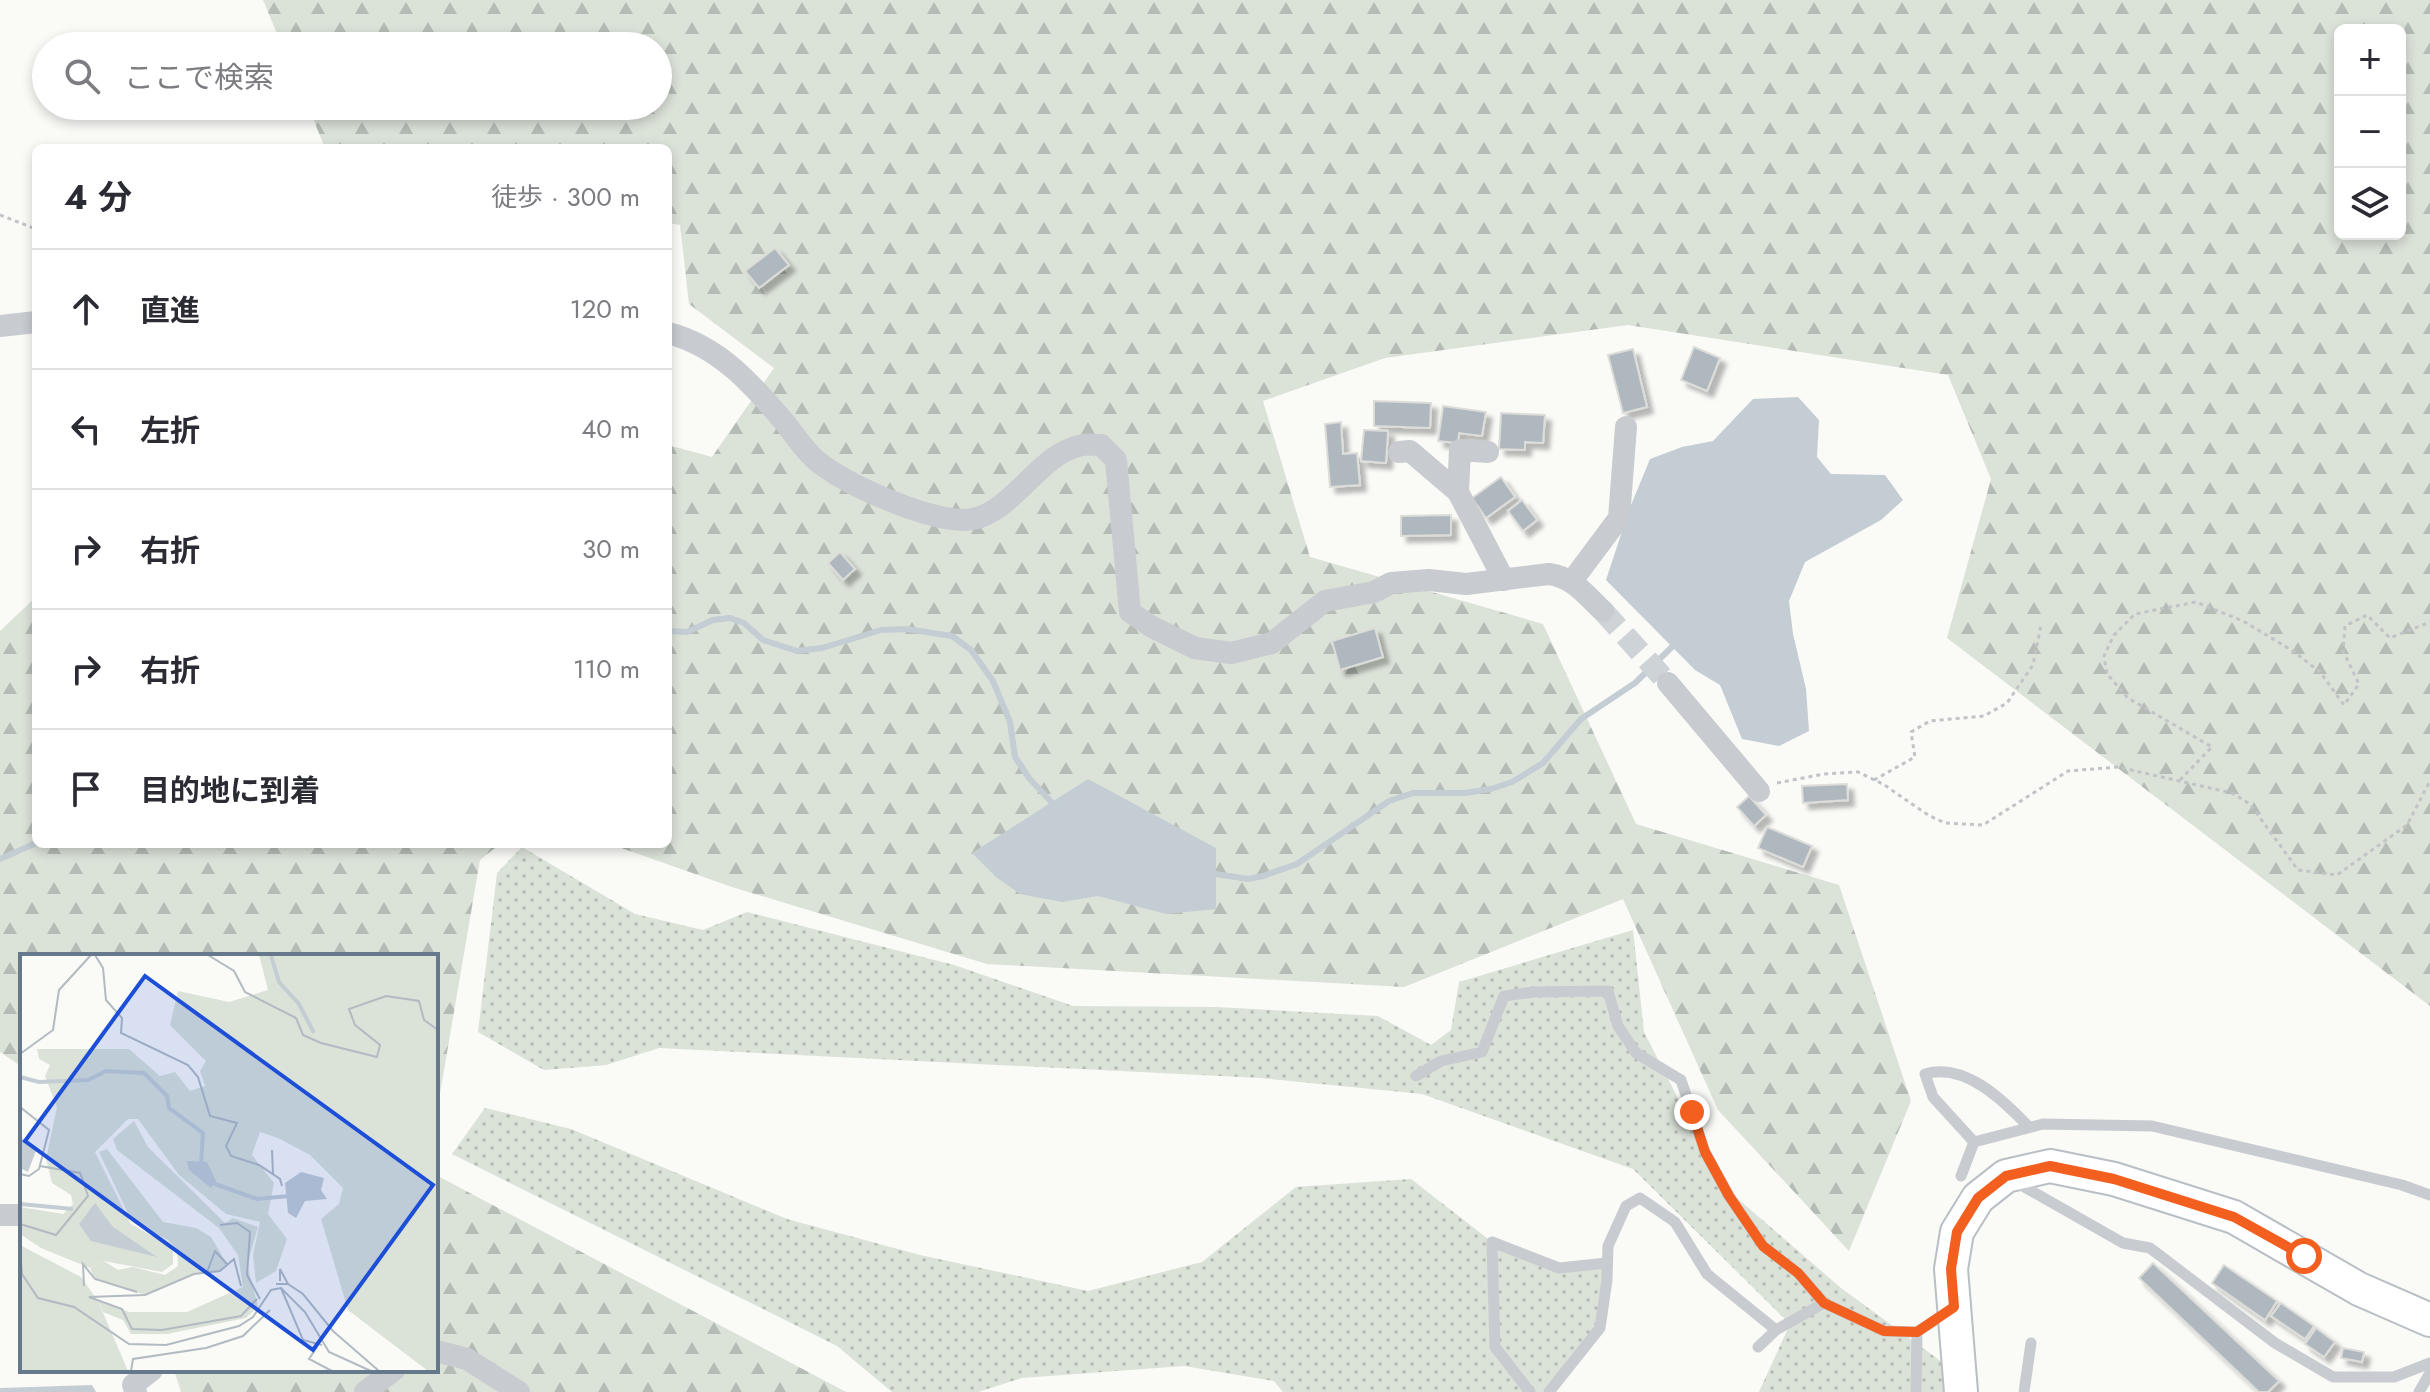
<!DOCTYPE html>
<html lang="ja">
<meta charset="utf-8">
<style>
:root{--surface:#fff;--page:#f2f2f3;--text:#2b2b33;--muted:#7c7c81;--line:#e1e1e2}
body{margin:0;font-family:Jost,"Noto Sans JP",sans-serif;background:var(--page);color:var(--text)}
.controls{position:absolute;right:24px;top:24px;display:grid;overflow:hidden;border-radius:12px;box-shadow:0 4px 12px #0003}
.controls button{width:72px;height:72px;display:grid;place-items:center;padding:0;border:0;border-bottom:2px solid var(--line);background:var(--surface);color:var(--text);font:40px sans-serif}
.stop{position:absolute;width:24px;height:24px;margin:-18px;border:6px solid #f25f1f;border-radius:50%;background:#fff}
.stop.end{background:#f25f1f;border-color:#fff;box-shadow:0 2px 8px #0008}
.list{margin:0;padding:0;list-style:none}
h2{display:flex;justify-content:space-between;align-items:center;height:104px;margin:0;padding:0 32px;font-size:34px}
h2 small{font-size:26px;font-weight:400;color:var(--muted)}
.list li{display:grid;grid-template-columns:52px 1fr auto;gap:24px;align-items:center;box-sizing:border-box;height:120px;padding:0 32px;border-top:2px solid var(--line)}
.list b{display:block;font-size:30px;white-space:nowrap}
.list em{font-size:26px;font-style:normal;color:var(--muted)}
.icon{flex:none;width:44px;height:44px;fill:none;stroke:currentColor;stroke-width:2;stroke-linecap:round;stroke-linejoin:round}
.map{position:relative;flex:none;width:2430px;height:1392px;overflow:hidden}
.search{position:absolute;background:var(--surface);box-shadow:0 4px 12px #0003;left:32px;top:32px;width:640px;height:88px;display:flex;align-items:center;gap:20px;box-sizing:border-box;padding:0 28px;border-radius:44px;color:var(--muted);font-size:30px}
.panel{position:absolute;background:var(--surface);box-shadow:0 4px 12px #0003;left:32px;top:144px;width:640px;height:704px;border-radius:12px}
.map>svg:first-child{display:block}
</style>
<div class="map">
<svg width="2430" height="1392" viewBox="0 0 2430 1392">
<defs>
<pattern id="grass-dots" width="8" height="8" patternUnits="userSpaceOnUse" patternTransform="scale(2)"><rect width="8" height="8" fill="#dbe2d8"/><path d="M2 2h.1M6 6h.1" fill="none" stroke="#b5bcb5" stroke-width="1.8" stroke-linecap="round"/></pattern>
<pattern id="forest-firs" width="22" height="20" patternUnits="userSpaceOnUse" patternTransform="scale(2)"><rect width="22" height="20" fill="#dbe2d8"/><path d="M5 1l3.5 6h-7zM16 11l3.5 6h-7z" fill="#b5bcb5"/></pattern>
<filter id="shadow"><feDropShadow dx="6" dy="6" stdDeviation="2" flood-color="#0004"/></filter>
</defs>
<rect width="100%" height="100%" fill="#fafaf7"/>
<g fill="url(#grass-dots)">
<path d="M522,847L635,914L703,930L747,912L954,965L1073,1006L1216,1007L1378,1016L1431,1045L1451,1030L1459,982L1633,930L1644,1032L1723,1186L1841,1288L1950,1368L1947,1392H1759L1790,1324L1633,1169L1422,1094L1260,1078L659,1048L606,1065L544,1070L478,1032L497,873Z"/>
<path d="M485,1108L571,1129L787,1219L920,1255L1088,1291L1202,1262L1296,1187L1411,1179L1492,1242L1559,1268L1607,1263L1600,1328L1549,1392H1283L1274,1381L1184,1366L1022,1378L978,1392H892L837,1346L452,1154Z"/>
</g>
<g fill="url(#forest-firs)" fill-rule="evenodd">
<path d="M263,0H2430V1006L1947,638L1991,479L1948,375L1628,325L1385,358L1263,401L1310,557L1543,624L1636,824L1839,885L1911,1101L1849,1251L1718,1110L1623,899L1404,987L987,964L732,887L610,844H668V445L712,457L774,368L689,304L680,225L668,223V148H325L308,106H658V46H282ZM2340,30H2400V234H2340Z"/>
<path d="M36,597V844H500L480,860L436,1117V956H22V1067L0,1052V631Z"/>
<path d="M436,1175L846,1392H181L174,1370H436Z"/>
</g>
<g fill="#c3cdd3">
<path d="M1798,397L1819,420L1817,457L1831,474L1885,475L1903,500L1881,520L1805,562L1789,601L1793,634L1806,689L1809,731L1779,746L1742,739L1720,685L1695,670L1606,580L1629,510L1650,459L1682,447L1713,441L1753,399Z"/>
<path d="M1088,779L1216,848V909L1166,914L1098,896L1062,902L1020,894L996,877L972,853Z"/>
<path d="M92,1385L96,1392H0V1388Z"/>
</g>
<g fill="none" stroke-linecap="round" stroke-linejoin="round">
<g stroke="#c3cdd3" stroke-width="6">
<path d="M668,631L687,632L713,620L730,618L744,623L763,640L797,651L822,648L881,630L907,629L952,636L971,650L993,681L1010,722L1015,757L1029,778L1056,807"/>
<path d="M0,859L36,843"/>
<path d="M1209,873L1248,879L1263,876L1297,864L1389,801L1413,793H1465L1491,789L1512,782L1543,763L1581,719L1635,683L1676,643"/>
</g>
</g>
<g fill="#b0b8bf" stroke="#dcdcd9" stroke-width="2" filter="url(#shadow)">
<path d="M775,248L789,265L759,288L745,271Z"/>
<path d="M1694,347L1720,358L1707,391L1681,380Z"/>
<path d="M1633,349L1647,407L1623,413L1608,355Z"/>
<path d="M1374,401L1431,403L1430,428L1374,426Z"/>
<path d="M1443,406L1486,412L1482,436L1459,433L1458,443L1438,441Z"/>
<path d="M1501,413L1545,415L1543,443L1525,442V450L1499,449Z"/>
<path d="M1341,422L1343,454L1357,453L1360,485L1330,487L1325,424Z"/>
<path d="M1364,430L1388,431L1386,463L1361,461Z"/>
<path d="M1501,477L1515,497L1486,518L1472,498Z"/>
<path d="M1522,500L1537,520L1523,531L1508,511Z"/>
<path d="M1451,515V535L1401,536V516Z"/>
<path d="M840,552L855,569L843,580L828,563Z"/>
<path d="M1375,628L1383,657L1340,670L1332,641Z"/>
<path d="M1847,784L1848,800L1803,803L1802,786Z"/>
<path d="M1749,796L1766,815L1754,826L1737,807Z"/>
<path d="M1767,827L1812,846L1803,867L1758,848Z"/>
<path d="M2153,1263L2279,1381L2268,1392H2259L2139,1278Z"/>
<path d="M2224,1265L2277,1301L2265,1320L2212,1283Z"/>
<path d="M2281,1303L2314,1326L2305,1339L2271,1316Z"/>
<path d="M2316,1328L2335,1342L2324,1357L2305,1344Z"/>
<path d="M2343,1348L2364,1352L2362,1362L2341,1358Z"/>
</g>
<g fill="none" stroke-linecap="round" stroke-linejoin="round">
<path stroke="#ced3d7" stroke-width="22" stroke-dasharray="22 11" stroke-linecap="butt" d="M1603,611L1668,683"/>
<g stroke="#b9bfc4" stroke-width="36">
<path id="secondary" d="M1961,1392L1951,1269L1957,1232L1978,1198L2006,1176L2050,1166L2114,1179L2234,1217L2359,1289L2430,1320"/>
</g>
<g stroke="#c1c4c6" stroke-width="3" stroke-dasharray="4 4" stroke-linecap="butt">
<path d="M0,215L36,229"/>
<path d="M1874,780L1915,757L1911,732L1930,721L1984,716L2007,703L2033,665L2041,625"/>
<path d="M2180,780L2212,747L2128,698L2107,674L2104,656L2114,635L2135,614L2196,602L2243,621L2293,651L2320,672L2344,705L2359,684L2343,651L2345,626L2367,615L2390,638L2430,622"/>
<path d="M1777,783L1824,774L1858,772L1883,784L1928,815L1945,823L1983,825L2068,771L2118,767L2232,793L2250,804L2298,870L2337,875L2407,825L2430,781"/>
</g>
<g stroke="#c8cbd0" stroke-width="11">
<path d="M1416,1076L1441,1061L1482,1052L1504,996L1534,992L1608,991L1618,1026L1636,1053L1681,1080L1705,1152L1729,1196L1763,1246L1798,1273L1824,1303L1884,1331L1917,1332L1952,1309"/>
<path d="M1974,1142L1933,1097L1925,1074C1965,1062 2004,1101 2029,1127"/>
<path d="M1961,1176L1974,1142L2043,1124L2152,1126L2402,1185L2430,1195"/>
<path d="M2014,1181L2123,1243L2150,1248L2275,1343L2333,1377H2394L2430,1363"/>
<path d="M1758,1347L1776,1330L1824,1303"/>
<path d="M1530,1392L1495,1347L1492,1242L1559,1268L1607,1263"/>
<path d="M1549,1392L1600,1328L1607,1280L1608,1246L1626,1206L1640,1198L1675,1222L1707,1274L1776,1330"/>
<path d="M1916,1392L1917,1332"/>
<path d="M2024,1392L2031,1343"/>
<path d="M2419,1392L2430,1373"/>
</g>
<g stroke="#c8cbd0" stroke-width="22">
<path d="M0,326L36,322"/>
<path d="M668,333C719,346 753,385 786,424C795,436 805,451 817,461C848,486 922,518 962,520C1009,522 1037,452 1083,445C1088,444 1095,445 1101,445L1116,460L1130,612L1152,627L1195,648L1231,653L1272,643L1325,601L1374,592L1391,583L1429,580L1466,584L1549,574C1573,577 1586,595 1603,611"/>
<path d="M1399,452L1410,451L1458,492L1504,580"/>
<path d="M1458,492L1460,450L1488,452"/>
<path d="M1572,581L1619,518L1626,427"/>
<path d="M1668,683L1759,791"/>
<path d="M0,1215H22"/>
<path d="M436,1351L467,1359L519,1392"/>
<path d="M136,1392L133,1385L152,1370"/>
<path d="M365,1392L394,1370"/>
</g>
<use href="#secondary" stroke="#fff" stroke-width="32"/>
</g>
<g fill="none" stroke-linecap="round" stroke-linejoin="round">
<path stroke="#f25f1f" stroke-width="10" d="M1692,1112L1705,1152L1729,1196L1763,1246L1798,1273L1824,1303L1884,1331L1917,1332L1954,1307L1951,1269L1957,1232L1978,1198L2006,1176L2050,1166L2114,1179L2234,1217L2304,1256"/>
</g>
<g transform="translate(20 954)">
<rect width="418" height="418" fill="#fafaf7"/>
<path d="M114,167L128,193L205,269L213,264L238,273L227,311L238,352L226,364L147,380H111L103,366L83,358L78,347L109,358H167L223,333L218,301L199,274L97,196L93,185ZM87,195L143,268L176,274L191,283L207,310L200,317L174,320L125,341L75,325L70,314L84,307L98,316L113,313L145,321L158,312L157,295L148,286L112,268L79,198Z" fill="#dbe2d8"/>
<path d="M239,1H418V417H408L328,356L301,265L319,250L323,234L290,201L258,184L240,178L232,201L254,229L248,260L267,285L256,317L236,329L233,301L240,268L206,260L159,221L118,165H108L75,198L111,270L145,289L153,298V310L142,318L84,307L70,314L21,294L0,280V253L43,260L53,250L51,241L32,229L26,205L37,153L25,122L30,111L19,105L17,95H109L140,122L155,118L170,137L185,132L180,117L186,107L150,71L158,37L209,48L248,36ZM0,291L61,323L78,347L108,417H0Z" fill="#dbe2d8"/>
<path d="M0,183L17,194L8,218L0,214ZM167,207L187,208L196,227L191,234L169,216ZM281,218L304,224L301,236L307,245L285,247L276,264L268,259L265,229ZM75,249L93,273L137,303L71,287L59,270Z" fill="#c3cdd3"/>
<path fill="none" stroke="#c3cdd3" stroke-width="4" d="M251,1L259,28L279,50L294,79M0,123L19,128L68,126L86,117L124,119L147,142L149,154L183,179L181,210M192,229L237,245L269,242M0,250L53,255"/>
<path fill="none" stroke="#b2bac2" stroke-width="2" d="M75,1L83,14L86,46L102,64L101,79L168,111L178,123L190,162L217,169L206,192L211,202L239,211L260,225L262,232M188,1L214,17L225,38L276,64L283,81L301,89L357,103L360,91L335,71L329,55L366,42L399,47L404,66L418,76M0,100L33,76L39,36L71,1M0,153L29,176L19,215L9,222L0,220M252,196L253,220M0,270L36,281L68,242L60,219L20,212M200,271L217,269L230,278L227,321L240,345M0,296L2,320L18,344L54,353L109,390L146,391L219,372L233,363L251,336L261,334L285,358L309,398L351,417M186,321L195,297L207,310M260,327V315L268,330M256,330H268L283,340L313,377L359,417M64,332L63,310L75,325L117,338M221,332L214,305L200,317L174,320L125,341L69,343L102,355L112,375L142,376L221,362L237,345M261,334L283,386L302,391M297,393L289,405L312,417M111,417L113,405L186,394L223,382L250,356"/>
<path fill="#1d4ed8" fill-opacity="0.15" stroke="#1d4ed8" stroke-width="4" d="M125,22L413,231L293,396L5,187Z"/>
<rect width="418" height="418" fill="none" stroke="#66788b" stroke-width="4"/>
</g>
</svg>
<div class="controls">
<button>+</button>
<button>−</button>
<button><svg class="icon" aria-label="layers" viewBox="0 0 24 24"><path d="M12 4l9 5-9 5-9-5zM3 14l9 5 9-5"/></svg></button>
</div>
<div class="stop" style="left:2304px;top:1256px"></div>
<div class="stop end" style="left:1692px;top:1112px"></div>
<div class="search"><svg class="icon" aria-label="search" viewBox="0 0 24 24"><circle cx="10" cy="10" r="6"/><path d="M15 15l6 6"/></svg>ここで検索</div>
<section class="panel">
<h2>4 分<small>徒歩 · 300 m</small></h2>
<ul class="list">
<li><svg class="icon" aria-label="ahead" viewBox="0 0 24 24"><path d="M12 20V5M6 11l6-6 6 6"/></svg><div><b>直進</b></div><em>120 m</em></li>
<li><svg class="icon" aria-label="left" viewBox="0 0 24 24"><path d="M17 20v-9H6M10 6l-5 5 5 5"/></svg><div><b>左折</b></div><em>40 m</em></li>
<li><svg class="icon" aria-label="right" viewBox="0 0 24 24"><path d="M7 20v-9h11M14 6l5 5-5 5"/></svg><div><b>右折</b></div><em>30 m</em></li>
<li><svg class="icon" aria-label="right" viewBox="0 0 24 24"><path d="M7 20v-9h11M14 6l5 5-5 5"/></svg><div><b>右折</b></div><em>110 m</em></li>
<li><svg class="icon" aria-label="arrive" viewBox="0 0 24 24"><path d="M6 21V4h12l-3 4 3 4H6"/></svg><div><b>目的地に到着</b></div></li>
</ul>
</section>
</div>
